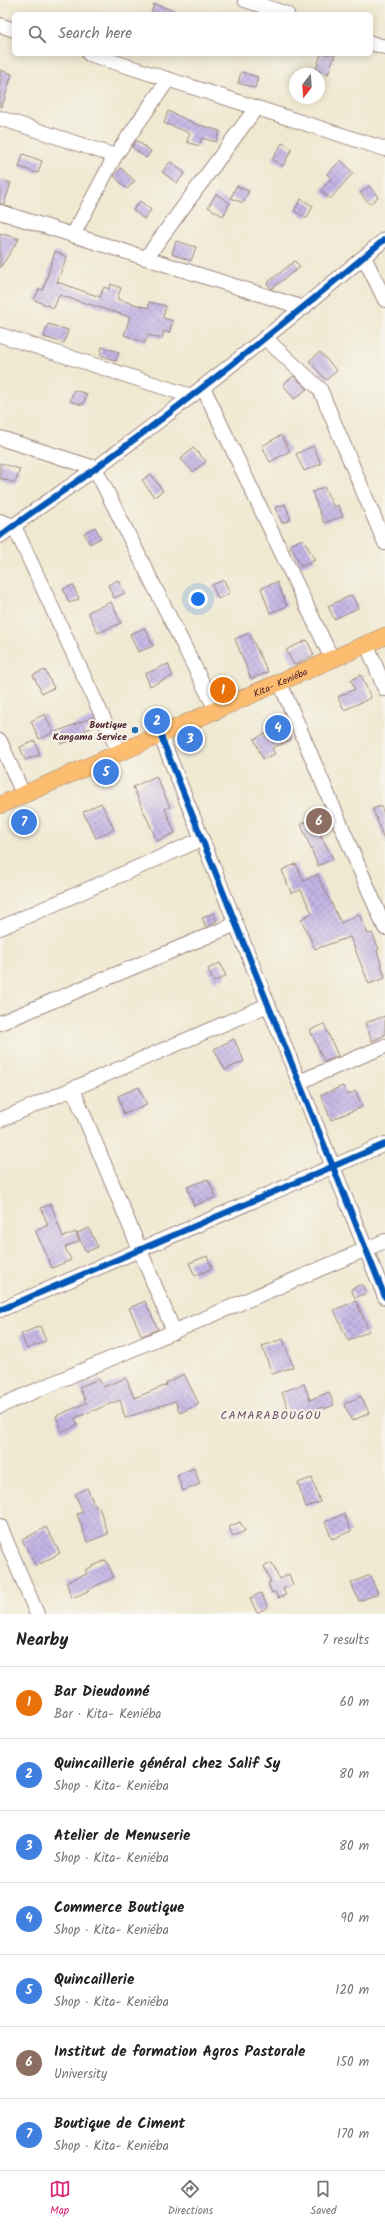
<!DOCTYPE html>
<meta charset="utf-8">
<style>
:root{--surface:#fff;--page:#f6f6f6;--text:#222;--muted:#767676;--line:#e0e0e0;--accent:#db2777}
body{margin:0;font-family:Kalam,sans-serif;background:var(--page);color:var(--text)}
.compass{position:absolute;left:289px;top:68px;width:36px;height:36px;border-radius:50%;background:var(--surface);box-shadow:0 2px 10px #0003;rotate:197deg}
.you{position:absolute;left:198px;top:599px;width:14px;height:14px;margin:-10px;border:3px solid #fff;border-radius:50%;background:#1a73e8;box-shadow:0 0 0 6px #1a73e833}
.badge{display:grid;place-items:center;width:26px;height:26px;border-radius:50%;background:var(--accent);color:#fff;font-size:13px;font-weight:700}
.pin{position:absolute;translate:-50% -50%;border:2px solid #fff;box-shadow:0 1px 4px #0006}
.list{margin:0;padding:0;list-style:none}
h2{display:flex;justify-content:space-between;align-items:center;height:52px;margin:0;padding:0 16px;font-size:17px}
h2 small{font-size:13px;font-weight:400;color:var(--muted)}
.list li{display:grid;grid-template-columns:26px 1fr auto;gap:12px;align-items:center;box-sizing:border-box;height:72px;padding:0 16px;border-top:1px solid var(--line)}
.list b{display:block;font-size:15px;white-space:nowrap}
.list p{margin:0;font-size:13px;white-space:nowrap;color:var(--muted)}
.list em{font-size:13px;font-style:normal;color:var(--muted)}
.icon{flex:none;width:22px;height:22px;fill:none;stroke:currentColor;stroke-width:2;stroke-linecap:round;stroke-linejoin:round}
.map{position:relative;flex:none;width:385px;height:1614px;overflow:hidden}
.search{position:absolute;background:var(--surface);box-shadow:0 2px 10px #0003;left:12px;right:12px;top:12px;height:44px;display:flex;align-items:center;gap:10px;box-sizing:border-box;padding:0 14px;border-radius:6px;color:var(--muted);font-size:15px}
.sheet{height:556px;background:var(--surface)}
nav{display:flex;justify-content:space-around;align-items:center;box-sizing:border-box;height:56px;border-top:1px solid var(--line);background:var(--surface);font-size:11px;color:var(--muted)}
nav a{display:grid;justify-items:center;gap:2px}
nav .on{color:var(--accent)}
.map>svg:first-child{display:block}
</style>
<div class="map">
<svg width="385" height="1614" viewBox="0 0 385 1614">
<defs>
<pattern id="building-cross-hatch" width="8" height="8" patternUnits="userSpaceOnUse"><rect width="8" height="8" fill="#c2b4e5"/><path d="M0 0l8 8M0 8l8-8" fill="none" stroke="#a89ac5"/></pattern>
</defs>
<rect width="100%" height="100%" fill="#f7f3e8"/>
<filter id="ink" filterUnits="userSpaceOnUse"><feTurbulence type="fractalNoise" baseFrequency=".025" numOctaves="2"/><feDisplacementMap in="SourceGraphic" scale="8" xChannelSelector="R" yChannelSelector="G"/><feConvolveMatrix kernelMatrix="1 2 1 2 8 2 1 2 1" color-interpolation-filters="sRGB"/></filter>
<filter id="wash" filterUnits="userSpaceOnUse"><feTurbulence type="fractalNoise" baseFrequency=".012" numOctaves="4" result="noise"/><feDisplacementMap in="SourceGraphic" scale="16" xChannelSelector="R" yChannelSelector="G"/><feGaussianBlur stdDeviation="0.9" result="paint"/><feColorMatrix in="noise" values="0 0 0 0 0 0 0 0 0 0 0 0 0 0 0 0 0 1.4 0 .05"/><feComposite in="paint" operator="in"/></filter>
<g filter="url(#wash)">
<rect width="100%" height="100%" fill="#efe9d1"/>
<g id="blocks">
<g fill="url(#building-cross-hatch)">
<path d="M154,4L178,12V14H151Z"/>
<path d="M321,54H335L328,74L316,70Z"/>
<path d="M0,70L12,74L2,107H0Z"/>
<path d="M241,72L258,77L255,88L238,83Z"/>
<path d="M168,111L196,124L220,131L216,142L202,138L199,146L187,142L190,133L164,123Z"/>
<path d="M136,140L151,151L146,158L132,147Z"/>
<path d="M282,143L292,149L283,166L272,160Z"/>
<path d="M23,154L42,161L38,173L19,167Z"/>
<path d="M341,160L353,173L330,199L321,191L331,178L327,174Z"/>
<path d="M170,162L185,173L177,183L162,172Z"/>
<path d="M121,168L135,181L127,189L114,176Z"/>
<path d="M0,180L11,183L4,204H0Z"/>
<path d="M236,186L249,191L243,203L231,198Z"/>
<path d="M369,186L378,197L370,204L360,193Z"/>
<path d="M216,194L230,203L223,216L208,207Z"/>
<path d="M301,199L313,206L307,218L294,211Z"/>
<path d="M140,201L151,210L144,219L133,210Z"/>
<path d="M0,233L19,239L0,268Z"/>
<path d="M176,241L196,247L191,261L172,254Z"/>
<path d="M55,251L67,257L57,282L100,297L104,287L109,289L111,284L121,288L117,299L148,308L149,302L166,306L163,318L173,321L169,333L164,331L162,339L148,335L145,343L124,335L130,317L59,295L54,308L34,300L39,289L43,290Z"/>
<path d="M295,261L300,267L271,289L267,283Z"/>
<path d="M48,324L68,330L64,343L44,337Z"/>
<path d="M102,347L119,352L116,361L100,355Z"/>
<path d="M320,352L337,371L326,380L309,361Z"/>
<path d="M294,376L307,389L294,399L283,384Z"/>
<path d="M74,390L87,394L83,405L70,401Z"/>
<path d="M281,435L290,451L270,462L262,446Z"/>
<path d="M313,446L321,464L304,471L296,454Z"/>
<path d="M193,448L206,461L193,472L181,459Z"/>
<path d="M0,463L20,469L15,483L0,478Z"/>
<path d="M151,474L163,491L154,497L142,480Z"/>
<path d="M324,487L334,507L338,505L343,516L324,523L312,492Z"/>
<path d="M285,504L291,520L282,523L275,508Z"/>
<path d="M95,527L101,538L90,544L84,533Z"/>
<path d="M303,539L315,560L301,567L290,545Z"/>
<path d="M118,580L125,593L114,598L108,585Z"/>
<path d="M224,580L230,593L218,599L212,585Z"/>
<path d="M277,582L287,606L270,613L261,588Z"/>
<path d="M73,585L79,599L69,603L63,589Z"/>
<path d="M352,595L358,608L334,619L328,606Z"/>
<path d="M111,602L121,623L98,633L88,612Z"/>
<path d="M145,628L153,646L138,652L130,634Z"/>
<path d="M249,633L268,672L251,679L235,639Z"/>
<path d="M307,640L314,655L294,665L286,650Z"/>
<path d="M168,664L173,676L150,686L145,674Z"/>
<path d="M45,670L54,688L42,693L33,675Z"/>
<path d="M361,675L371,698L344,710L338,697L355,689L351,680Z"/>
<path d="M45,714L53,733L39,739L31,721Z"/>
<path d="M93,717L97,725L84,731L85,734L61,744L56,732Z"/>
<path d="M284,725L291,740L272,748L275,754L263,759L254,739Z"/>
<path d="M35,741L40,755L25,760L20,747Z"/>
<path d="M156,776L170,807L165,809L175,833L157,841L133,787Z"/>
<path d="M101,803L114,829L96,838L83,812Z"/>
<path d="M381,806L385,816V842L373,809Z"/>
<path d="M325,813L331,825L318,830L333,859L318,866L301,824Z"/>
<path d="M296,864L304,881L317,874L341,923L359,914L368,934L372,933L379,949L377,950L385,978L369,984L350,937L315,949L301,919L312,913L301,890L291,893L282,870Z"/>
<path d="M213,913L217,921L206,927L202,918Z"/>
<path d="M220,963L226,976L214,982L208,969Z"/>
<path d="M385,1016V1035L372,1041L365,1023Z"/>
<path d="M324,1024L338,1056L324,1062L310,1030Z"/>
<path d="M234,1039L244,1061L225,1070L214,1049Z"/>
<path d="M343,1086L347,1095L356,1091L362,1107L331,1120L321,1095Z"/>
<path d="M139,1087L147,1105L124,1114L118,1096Z"/>
<path d="M208,1179L216,1197L194,1206L187,1187Z"/>
<path d="M51,1204L63,1237L76,1232L79,1241L65,1247L71,1260L52,1268L35,1230L48,1225L41,1208Z"/>
<path d="M89,1228L98,1247L86,1252L77,1233Z"/>
<path d="M207,1256L212,1268L195,1276L189,1263Z"/>
<path d="M362,1284L366,1293L355,1298L351,1289Z"/>
<path d="M145,1301L158,1329L142,1336L129,1308Z"/>
<path d="M356,1301L369,1331L348,1341L334,1310Z"/>
<path d="M40,1326L46,1341L27,1349L21,1334Z"/>
<path d="M283,1339L293,1367L272,1374L262,1346Z"/>
<path d="M184,1374L199,1404L180,1413L175,1401L125,1418L120,1400L75,1418L78,1425L62,1432L56,1416L86,1403L79,1387L99,1379L103,1387L126,1378L134,1398L167,1385L166,1383Z"/>
<path d="M304,1384L310,1400L329,1392L334,1405L324,1409L323,1407L291,1418L282,1392Z"/>
<path d="M361,1396L369,1413L352,1421L344,1404Z"/>
<path d="M194,1468L200,1484L183,1491L177,1475Z"/>
<path d="M312,1478L320,1502L306,1507L298,1483Z"/>
<path d="M87,1488L96,1508L99,1507L108,1534L87,1542L77,1514L83,1512L75,1494Z"/>
<path d="M344,1514L351,1531L332,1539L325,1522Z"/>
<path d="M240,1522L245,1531L233,1536L229,1527Z"/>
<path d="M46,1527L60,1553L36,1566L22,1540Z"/>
<path d="M106,1560L114,1577L88,1590V1591L72,1598L66,1582L87,1574L85,1570Z"/>
<path d="M272,1563L279,1579L289,1574L293,1585L283,1589L286,1595L278,1598L275,1592L272,1593L268,1583L271,1582L264,1566Z"/>
<path d="M370,1575L378,1594L359,1601L351,1583Z"/>
<path d="M261,1593L268,1607L257,1613L250,1598Z"/>
</g>
</g>
</g>
<g filter="url(#ink)">
<use href="#blocks" fill-opacity="0" stroke="#9c847e" stroke-width="1"/>
<g fill="none" stroke-linecap="round" stroke-linejoin="round">
<g stroke="#9c847e" stroke-width="16">
<g id="minor">
<path d="M245,0L287,14"/>
<path d="M0,25L14,30"/>
<path d="M371,43L385,47"/>
<path d="M89,54L385,149"/>
<path d="M0,118L115,156"/>
<path d="M0,212L304,308"/>
<path d="M73,235L115,156L168,80"/>
<path d="M364,257L385,300"/>
<path d="M146,258L256,108"/>
<path d="M0,335L191,396"/>
<path d="M265,338L320,389L385,543"/>
<path d="M203,387L332,659"/>
<path d="M0,438L95,468L217,712"/>
<path d="M0,521L14,526L119,752"/>
<path d="M0,536C31,512 64,491 96,468C195,395 291,319 385,239"/>
<path d="M367,645L385,689"/>
<path d="M280,683L385,928"/>
<path d="M160,734L385,1297"/>
<path d="M0,741L23,794"/>
<path d="M0,928L202,839"/>
<path d="M0,1023L236,924"/>
<path d="M299,1082L385,1046"/>
<path d="M73,1089L174,1332"/>
<path d="M0,1120L263,1007"/>
<path d="M0,1310L385,1144"/>
<path d="M0,1406L385,1241"/>
<path d="M0,1526L37,1614"/>
</g>
</g>
<g stroke="#9c847e" stroke-width="18">
<g id="major">
<path id="s1" d="M0,805L385,636"/>
</g>
</g>
<use href="#minor" stroke="#fff" stroke-width="14"/>
<use href="#major" stroke="#fcbd6f" stroke-width="17"/>
<g stroke="#f7f3e8" stroke-width="8">
<g id="cycleway">
<path d="M0,536C31,512 64,491 96,468C195,395 291,319 385,239"/>
<path d="M160,734L385,1297"/>
<path d="M0,1310L385,1144"/>
</g>
</g>
<use href="#cycleway" stroke="#0057b8" stroke-width="6"/>
</g>
</g>
<circle fill="#1f6fb2" stroke="#f7f3e8" stroke-width="1.5" cx="135" cy="730" r="4"/>
<g text-anchor="middle" stroke-width="4" stroke-linejoin="round" paint-order="stroke">
<g font-size="10" fill="#4a1f2b" stroke="#f7f3e8">
<text dy="4" stroke="none"><textPath href="#s1" startOffset="306">Kita- Keniéba</textPath></text>
</g>
<g font-size="10" font-weight="bold" fill="#4a1f2b" stroke="#f7f3e8" text-anchor="end">
<text x="127" y="728">Boutique<tspan x="127" dy="12">Kangama Service</tspan></text>
</g>
<g font-size="12" letter-spacing="1" fill="#74536c" stroke="#f7f3e8">
<text x="271" y="1419">CAMARABOUGOU</text>
</g>
</g>
</svg>
<svg class="compass" viewBox="-18 -18 36 36"><path d="M0-13l5 13h-10z" fill="#e53935"/><path d="M0 13l5-13h-10z" fill="#767676"/></svg>
<div class="you"></div>
<div class="pin badge" style="left:223px;top:690px;background:#e8710a">1</div>
<div class="pin badge" style="left:157px;top:721px;background:#3f7fe0">2</div>
<div class="pin badge" style="left:190px;top:739px;background:#3f7fe0">3</div>
<div class="pin badge" style="left:278px;top:728px;background:#3f7fe0">4</div>
<div class="pin badge" style="left:106px;top:772px;background:#3f7fe0">5</div>
<div class="pin badge" style="left:319px;top:821px;background:#8d6e63">6</div>
<div class="pin badge" style="left:24px;top:822px;background:#3f7fe0">7</div>
<div class="search"><svg class="icon" aria-label="search" viewBox="0 0 24 24"><circle cx="10" cy="10" r="6"/><path d="M15 15l6 6"/></svg>Search here</div>
</div>
<section class="sheet">
<h2>Nearby<small>7 results</small></h2>
<ul class="list">
<li><span class="badge" style="background:#e8710a">1</span><div><b>Bar Dieudonné</b><p>Bar · Kita- Keniéba</p></div><em>60 m</em></li>
<li><span class="badge" style="background:#3f7fe0">2</span><div><b>Quincaillerie général chez Salif Sy</b><p>Shop · Kita- Keniéba</p></div><em>80 m</em></li>
<li><span class="badge" style="background:#3f7fe0">3</span><div><b>Atelier de Menuserie</b><p>Shop · Kita- Keniéba</p></div><em>80 m</em></li>
<li><span class="badge" style="background:#3f7fe0">4</span><div><b>Commerce Boutique</b><p>Shop · Kita- Keniéba</p></div><em>90 m</em></li>
<li><span class="badge" style="background:#3f7fe0">5</span><div><b>Quincaillerie</b><p>Shop · Kita- Keniéba</p></div><em>120 m</em></li>
<li><span class="badge" style="background:#8d6e63">6</span><div><b>Institut de formation Agros Pastorale</b><p>University</p></div><em>150 m</em></li>
<li><span class="badge" style="background:#3f7fe0">7</span><div><b>Boutique de Ciment</b><p>Shop · Kita- Keniéba</p></div><em>170 m</em></li>
</ul>
</section>
<nav>
<a class="on"><svg class="icon" aria-label="map" viewBox="0 0 24 24"><path d="M3 6l6-2 6 2 6-2v14l-6 2-6-2-6 2zM9 4v14M15 6v14"/></svg>Map</a>
<a><svg class="icon" aria-label="directions" viewBox="0 0 24 24"><path d="M12 3l9 9-9 9-9-9zM9 14v-3h6M13 9l2 2-2 2"/></svg>Directions</a>
<a><svg class="icon" aria-label="saved" viewBox="0 0 24 24"><path d="M7 4h10v16l-5-4-5 4z"/></svg>Saved</a>
</nav>
